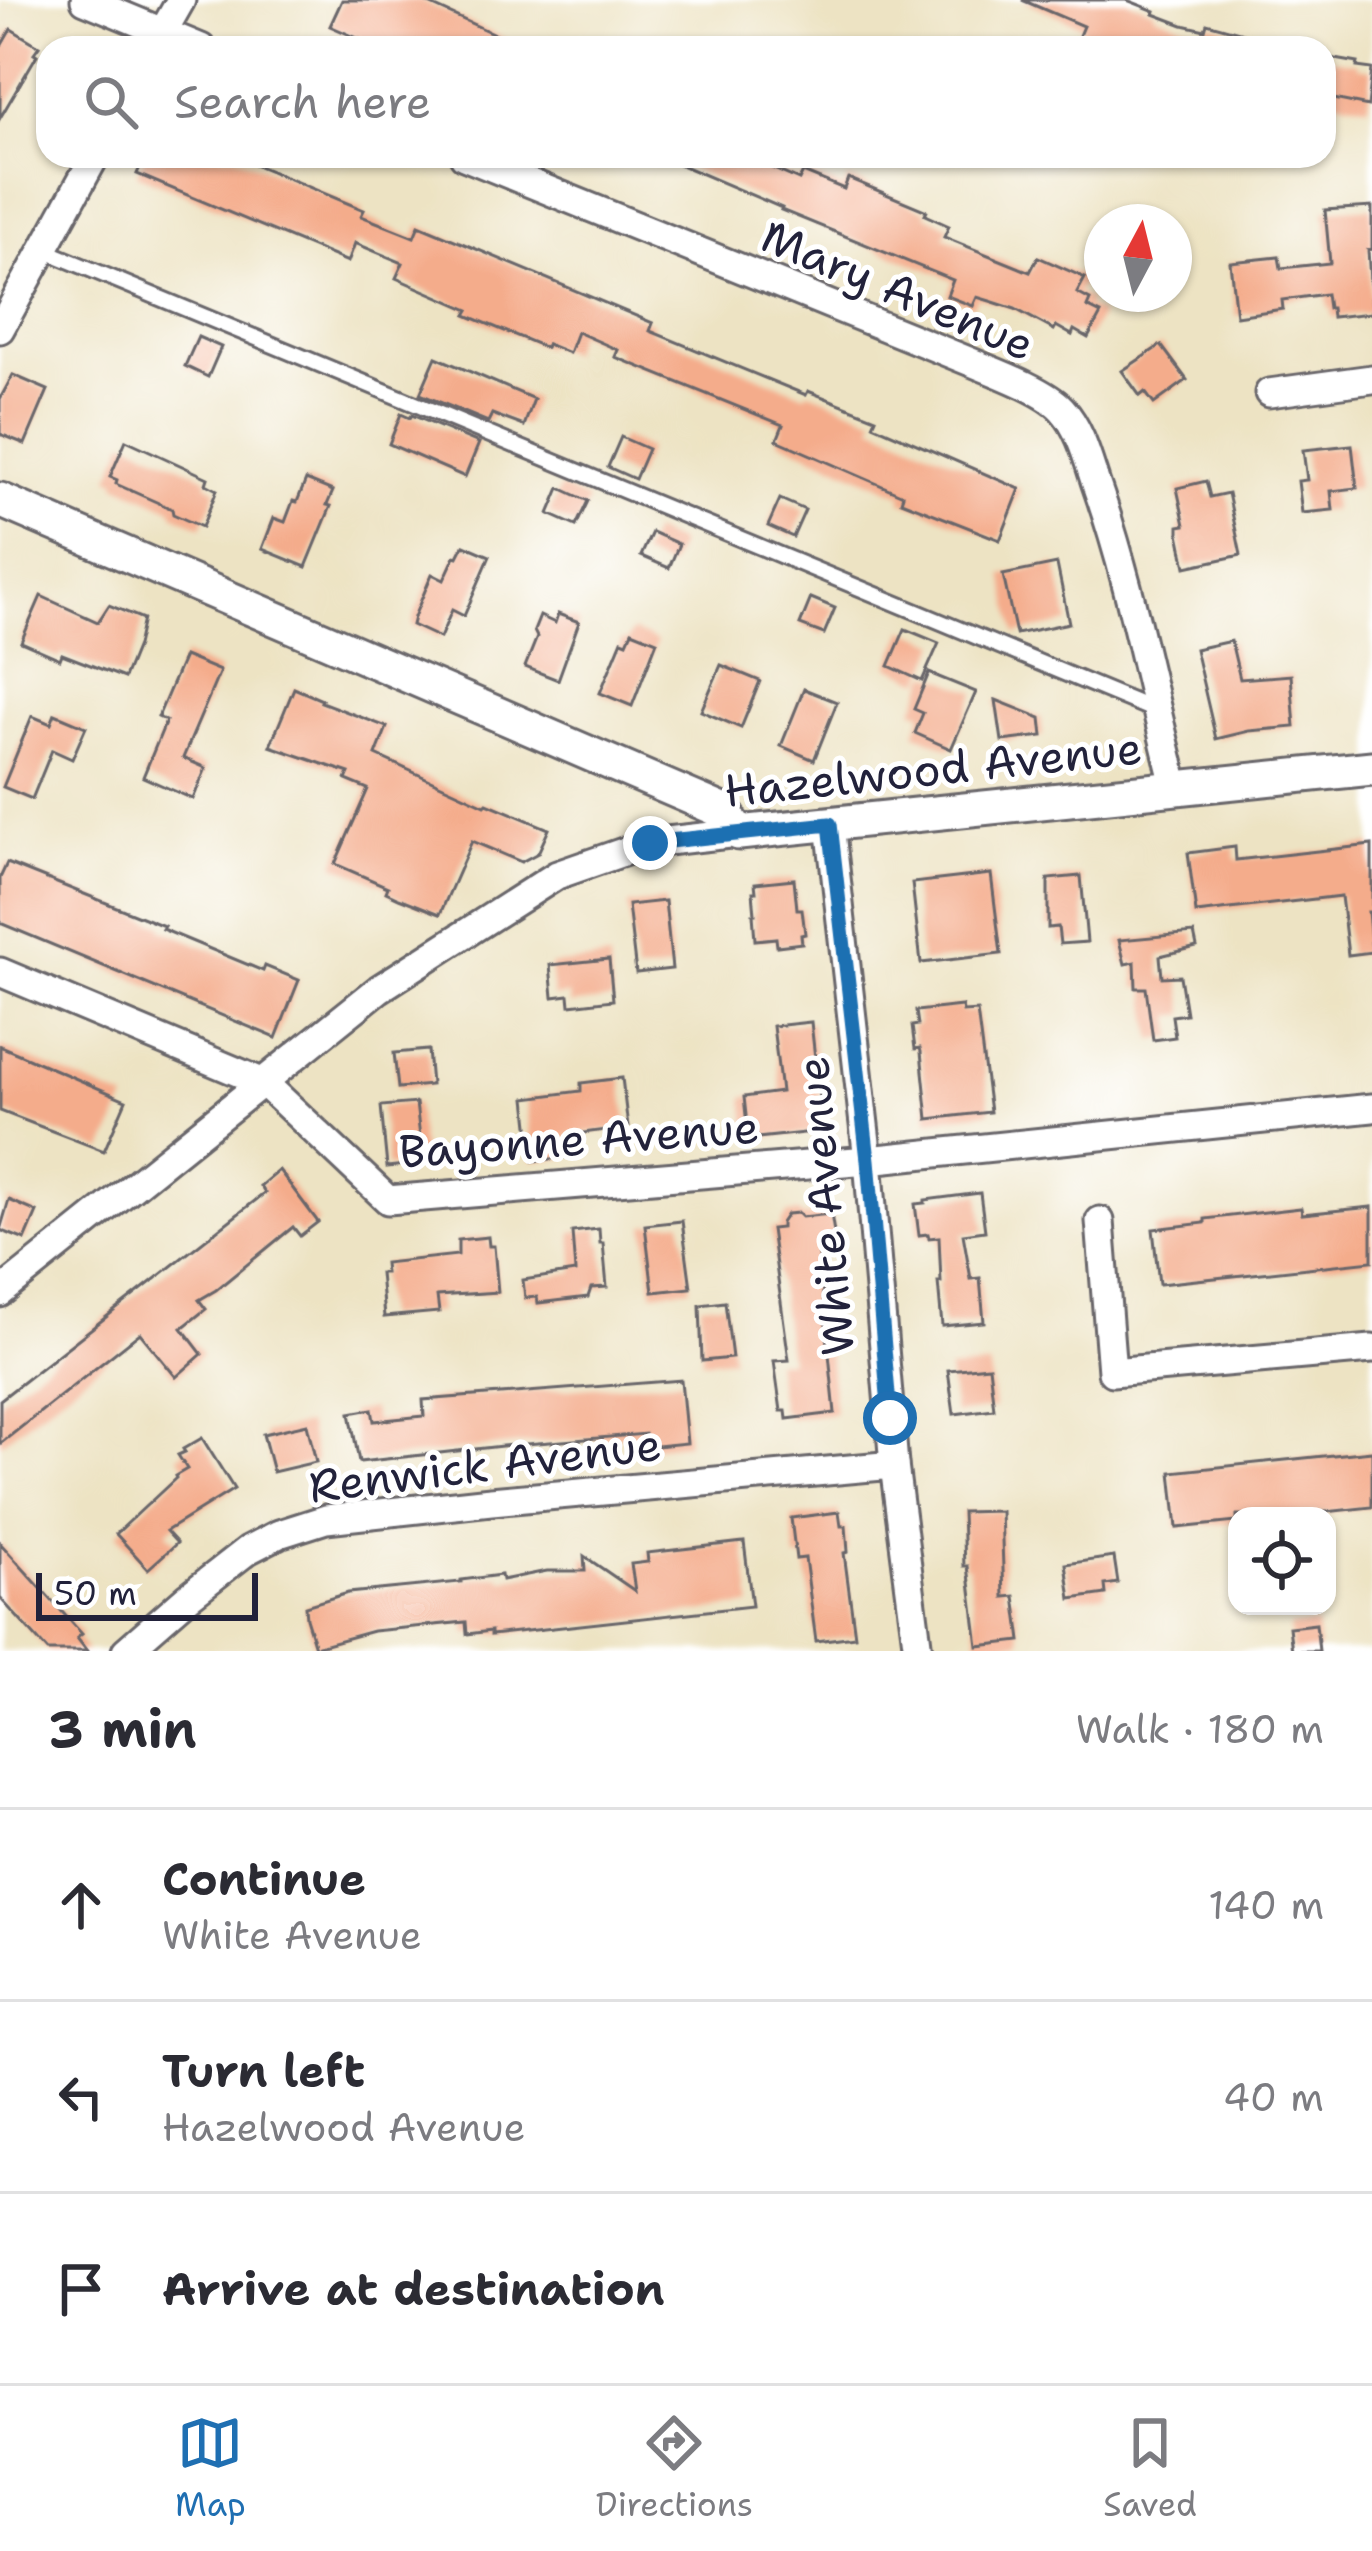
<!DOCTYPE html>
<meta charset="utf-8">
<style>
:root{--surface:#fff;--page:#f7f7f7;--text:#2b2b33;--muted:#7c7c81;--line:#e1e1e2;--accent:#1f6fb2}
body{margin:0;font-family:"Shantell Sans",sans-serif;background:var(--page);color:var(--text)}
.controls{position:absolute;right:36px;bottom:36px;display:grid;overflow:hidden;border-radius:24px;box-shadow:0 3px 9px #0004}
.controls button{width:108px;height:108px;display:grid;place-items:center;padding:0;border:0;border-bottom:3px solid var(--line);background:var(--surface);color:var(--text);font:60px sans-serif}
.compass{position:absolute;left:1084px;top:204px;width:108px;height:108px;border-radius:50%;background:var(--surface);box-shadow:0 3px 9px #0004;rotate:7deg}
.scale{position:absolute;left:36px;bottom:30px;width:222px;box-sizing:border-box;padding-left:12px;border:6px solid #22223b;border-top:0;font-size:33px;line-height:42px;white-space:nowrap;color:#22223b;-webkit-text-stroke:9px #fff;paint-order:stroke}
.stop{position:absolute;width:36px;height:36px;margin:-27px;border:9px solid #1f6fb2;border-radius:50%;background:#fff}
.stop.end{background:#1f6fb2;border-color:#fff;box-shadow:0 3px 12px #0008}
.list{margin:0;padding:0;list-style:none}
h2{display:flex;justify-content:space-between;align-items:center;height:156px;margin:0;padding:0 48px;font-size:51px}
h2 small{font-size:39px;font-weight:400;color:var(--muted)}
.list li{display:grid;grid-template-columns:78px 1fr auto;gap:36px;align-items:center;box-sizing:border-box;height:192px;padding:0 48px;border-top:3px solid var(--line)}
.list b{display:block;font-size:45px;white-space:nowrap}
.list p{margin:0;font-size:39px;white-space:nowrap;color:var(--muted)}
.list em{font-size:39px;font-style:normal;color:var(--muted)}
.icon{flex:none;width:66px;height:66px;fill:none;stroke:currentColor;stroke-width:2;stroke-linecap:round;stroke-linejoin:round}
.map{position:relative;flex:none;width:1372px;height:1651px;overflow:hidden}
.search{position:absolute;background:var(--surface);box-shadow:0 3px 9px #0004;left:36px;right:36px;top:36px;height:132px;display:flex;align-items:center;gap:30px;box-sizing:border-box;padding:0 42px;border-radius:36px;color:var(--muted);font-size:45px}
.sheet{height:732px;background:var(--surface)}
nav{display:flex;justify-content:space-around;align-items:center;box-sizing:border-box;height:168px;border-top:3px solid var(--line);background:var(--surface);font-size:33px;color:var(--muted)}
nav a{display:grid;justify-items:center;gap:6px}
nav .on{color:var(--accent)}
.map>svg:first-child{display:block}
</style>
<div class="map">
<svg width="1372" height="1651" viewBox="0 0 1372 1651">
<rect width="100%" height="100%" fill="#fff"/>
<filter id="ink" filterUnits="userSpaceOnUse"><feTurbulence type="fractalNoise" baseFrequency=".00833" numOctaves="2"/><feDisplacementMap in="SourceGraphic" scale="24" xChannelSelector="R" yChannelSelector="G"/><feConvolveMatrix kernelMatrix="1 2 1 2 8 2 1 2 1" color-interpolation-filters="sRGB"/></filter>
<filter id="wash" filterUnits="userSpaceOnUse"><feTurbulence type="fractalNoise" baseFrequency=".004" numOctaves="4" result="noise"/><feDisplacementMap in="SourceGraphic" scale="48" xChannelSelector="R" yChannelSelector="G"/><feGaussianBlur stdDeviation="2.7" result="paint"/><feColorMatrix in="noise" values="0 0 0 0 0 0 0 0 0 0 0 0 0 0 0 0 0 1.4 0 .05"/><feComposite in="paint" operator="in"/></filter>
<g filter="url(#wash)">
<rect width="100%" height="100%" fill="#ede3c3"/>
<g id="blocks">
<g fill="#f4ac8b">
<path d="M342,0H420L525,48H380L330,26Z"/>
<path d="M1022,0H1127L1155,11L1154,14L1183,25L1205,30L1207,23L1272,41L1271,48H1138L1118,40L1115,48H1103L1078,38L1083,26Z"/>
<path d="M11,29L39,46L34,53L37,55L0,118V48Z"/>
<path d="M1324,57L1358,63L1357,67L1372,69L1368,106L1324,97Z"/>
<path d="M145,156H235L364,210L361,216L414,237L419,225L653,323L650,331L806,395L808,391L876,418L873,425L1020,489L1000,540L901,501L903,495L777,440L783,425L615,357L618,350L577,332L569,353L547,344L546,348L466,315L469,310L396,278L403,263L355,243L348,262L137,174Z"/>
<path d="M660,156H758L756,161L799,180L803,172L844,189L848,178L927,211L925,215L949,226L944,237L1030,272L1038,257L1085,278L1077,293L1090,300L1087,307L1101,314L1088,338L1074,330L1072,335L1056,326L1054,330L1015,309L990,301L977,297L973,306L947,296L953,280L781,210L782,208Z"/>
<path d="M1372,207V249L1368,250L1372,313L1332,317L1331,308H1328L1326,294L1282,300L1283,309L1236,316L1230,262L1279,257L1281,268L1330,263L1325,210Z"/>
<path d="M198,337L221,347L208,377L185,366Z"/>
<path d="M1161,345L1187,380L1154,404L1145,392L1140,396L1122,371Z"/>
<path d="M436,357L534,399L524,426L492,414L488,422L420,394Z"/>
<path d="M13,375L48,390L25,444L0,434V399Z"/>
<path d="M401,414L410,418L412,415L479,443L465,477L389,444Z"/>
<path d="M621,437L648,449L635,479L608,467Z"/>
<path d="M126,440L208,478L206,484L217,490L202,527L173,514L172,509L116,484L117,480L110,477Z"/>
<path d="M1352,445L1357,488L1331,491L1333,510L1302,513L1298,481L1307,480L1303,450Z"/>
<path d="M306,480L333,491L327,505L331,506L306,567L262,549L274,518L285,522L293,501L297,502Z"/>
<path d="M1206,481L1210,497L1228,493L1241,555L1186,567L1179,533V526L1185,525L1177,488Z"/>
<path d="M560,488L588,501L576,526L549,514Z"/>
<path d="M780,499L805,510L793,537L768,526Z"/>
<path d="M652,532L679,544L669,568L641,556Z"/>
<path d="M464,545L490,556L464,616L452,610L440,638L412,625L414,617L432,574L444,580L455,556L458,557Z"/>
<path d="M1057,564L1069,623L1016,634L1003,575Z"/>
<path d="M41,596L98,622L109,605L143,619L137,646L124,678L62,654L60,659L21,642Z"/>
<path d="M811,598L835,608L824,634L800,625Z"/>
<path d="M558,614L579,622L558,680L525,667L537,637L534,631L540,616L555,623Z"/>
<path d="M905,629L939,643L922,681L889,666Z"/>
<path d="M632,631L657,641L632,706L600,693L622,640L627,642Z"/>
<path d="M1231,641L1240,679L1291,675L1295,727L1249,731L1216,739L1195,649Z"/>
<path d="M184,656L220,671L183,758L206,768L193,799L143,777L166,721L158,717Z"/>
<path d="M721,665L760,681L741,728L701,711Z"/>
<path d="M929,673L976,692L951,749L915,733L923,713L914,709Z"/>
<path d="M294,688L322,700L321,702L387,727L376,755L485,805L487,803L549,829L538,853L521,862L472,841L440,914L399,898L386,892L388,887L335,864L368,789L346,780L349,773L270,746Z"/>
<path d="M804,689L837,702L814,760L781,746Z"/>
<path d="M996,700L1041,718L1043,736L1002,741Z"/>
<path d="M55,714L86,727L72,759L52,750L32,799L3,787L32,716L51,724Z"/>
<path d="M1372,845V912H1368L1372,952L1348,955L1341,896L1196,913L1188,853L1235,847L1236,860Z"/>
<path d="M7,863L164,926L162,929L263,971L265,966L299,980L276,1038L0,923V878Z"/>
<path d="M991,874L1001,954L921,963L912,883Z"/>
<path d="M1081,876L1087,942L1060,944L1058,927L1048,928V879Z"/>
<path d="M794,879L797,909H802L805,934L801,935L802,943L777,946L776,938L755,940L753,914H755L753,892H756L755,883Z"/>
<path d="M665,901L672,969L636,973L628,905Z"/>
<path d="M1194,933L1197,947L1160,956L1162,977L1180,976L1186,1014L1172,1016L1175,1037L1153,1040L1146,988H1136L1135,962L1125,964L1119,940Z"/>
<path d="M609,959L613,1000L570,1005L569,995L553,997L550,965Z"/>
<path d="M962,1006L963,1012L977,1011L990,1112L928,1119L921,1052L920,1048L915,1049L912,1026L918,1025L916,1011Z"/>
<path d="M811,1022L823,1131L757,1138L756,1133L748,1134L744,1097L781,1092L773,1026Z"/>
<path d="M0,1046L126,1100L104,1151L0,1111Z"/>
<path d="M428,1050L431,1085L398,1088L394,1053Z"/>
<path d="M622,1078L628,1127L568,1135L569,1157L533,1161L526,1098L581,1091V1083Z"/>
<path d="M416,1103L423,1163L387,1167L381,1106Z"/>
<path d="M279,1170L318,1222L300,1236L293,1227L216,1290L199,1300L206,1309L182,1328L202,1354L176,1377L140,1333L0,1444V1400L265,1193L260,1186Z"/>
<path d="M980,1193L985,1231L963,1234L971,1279L980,1278L984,1322L942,1326L938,1282H941L939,1237L929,1238L928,1234L919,1235L915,1204L925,1203V1200Z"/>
<path d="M9,1200L37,1212L25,1240L0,1230Z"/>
<path d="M1372,1207V1261L1159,1284L1153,1229L1205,1223V1219L1301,1208L1302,1214Z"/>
<path d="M798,1213L802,1217L831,1214L837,1251L819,1255L835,1413L787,1419L786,1411H781L774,1361L789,1360L771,1229L781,1228V1223L787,1214Z"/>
<path d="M682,1221L691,1288L653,1292L645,1225Z"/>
<path d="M599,1229L600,1243H603L607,1287L591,1288L588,1297L538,1303L537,1297L525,1298L523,1280L575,1272L572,1232Z"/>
<path d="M488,1237L489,1246H494L498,1292L437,1296L439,1312L384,1317L380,1273H385L384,1263L458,1255V1240Z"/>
<path d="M725,1302L732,1358L702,1361L700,1305Z"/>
<path d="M989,1366L994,1409L954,1414L948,1370Z"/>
<path d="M681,1380L687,1443L646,1447L645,1434L502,1446L359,1462L350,1413L372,1409L374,1421L424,1416L423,1400Z"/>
<path d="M307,1424L316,1462L273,1472L263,1434Z"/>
<path d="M202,1438L234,1489L166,1531L177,1543L148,1569L116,1534L176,1478L175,1476L187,1469L178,1455L185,1452L183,1449Z"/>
<path d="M1372,1451V1507L1289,1516H1237V1522L1177,1528L1171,1472Z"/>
<path d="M1001,1511L1004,1597L1015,1596L1021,1641L978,1646L968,1566H964L962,1512Z"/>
<path d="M839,1512L841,1526H846L848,1552L844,1553L855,1636L816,1641L805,1558L796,1559L791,1518Z"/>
<path d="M744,1542L752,1606L491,1635V1631L467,1634L466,1622L373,1631L315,1647L306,1618L305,1606L348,1593L461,1582V1580L501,1575L502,1580L547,1571H585L584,1556L635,1591L631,1564L648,1562L647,1553Z"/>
<path d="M0,1543L82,1634L77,1638L87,1651H48L0,1598Z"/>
<path d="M1114,1557L1118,1583L1105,1585L1106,1594L1071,1599L1066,1564Z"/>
<path d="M1316,1624L1319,1651H1292L1289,1627Z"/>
</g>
</g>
</g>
<g filter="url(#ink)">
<use href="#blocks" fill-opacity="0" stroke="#69666b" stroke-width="3"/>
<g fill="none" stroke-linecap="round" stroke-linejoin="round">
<g stroke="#69666b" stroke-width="20">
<path id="service" d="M44,250L1156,711"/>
</g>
<g stroke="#69666b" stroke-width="33">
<g id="minor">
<path d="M85,0L201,48"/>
<path d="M156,44L181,0"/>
<path d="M464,156L971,362C995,372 1044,390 1062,409C1080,428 1088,460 1096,484C1131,583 1150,688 1176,789"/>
<path d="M0,329L95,156"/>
<path d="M1269,393L1372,379"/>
<path d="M830,824L868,1160L894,1465L918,1651"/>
<path d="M0,972L264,1083L388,1200L868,1160L1372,1108"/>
<path d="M1100,1221L1112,1372L1372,1349"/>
<path d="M0,1293L379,989L557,875L649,843L739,833"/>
<path d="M126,1651L189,1596L248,1550L279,1534L326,1519L491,1501L894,1465"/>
</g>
</g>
<g stroke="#69666b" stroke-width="39">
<path id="tertiary" d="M0,500L725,812L739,833L1372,768"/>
</g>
<use href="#service" stroke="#fff" stroke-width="14"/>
<use href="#minor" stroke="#fff" stroke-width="27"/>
<use href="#tertiary" stroke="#fff" stroke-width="33"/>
</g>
</g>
<g fill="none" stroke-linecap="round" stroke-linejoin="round" filter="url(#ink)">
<path stroke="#1f6fb2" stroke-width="15" d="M650,843L830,824L868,1160L890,1418"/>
</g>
<g text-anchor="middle" stroke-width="10" stroke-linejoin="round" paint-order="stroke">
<g font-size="45" fill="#22223b" stroke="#fff">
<text transform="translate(898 290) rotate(23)" y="16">Mary Avenue</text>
<text transform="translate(933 769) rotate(-6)" y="16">Hazelwood Avenue</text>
<text transform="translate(579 1139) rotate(-4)" y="16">Bayonne Avenue</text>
<text transform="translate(825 1206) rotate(-95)" y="16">White Avenue</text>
<text transform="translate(485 1465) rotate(-7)" y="16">Renwick Avenue</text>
</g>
</g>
</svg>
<div class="controls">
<button><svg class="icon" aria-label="locate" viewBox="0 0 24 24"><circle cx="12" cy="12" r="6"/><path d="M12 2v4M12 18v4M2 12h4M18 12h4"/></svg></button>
</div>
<svg class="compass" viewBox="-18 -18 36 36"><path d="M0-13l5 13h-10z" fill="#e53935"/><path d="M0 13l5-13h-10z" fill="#7c7c81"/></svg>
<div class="scale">50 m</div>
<div class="stop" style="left:890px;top:1418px"></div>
<div class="stop end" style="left:650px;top:843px"></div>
<div class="search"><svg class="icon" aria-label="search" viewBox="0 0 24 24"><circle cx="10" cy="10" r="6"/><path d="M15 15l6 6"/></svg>Search here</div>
</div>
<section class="sheet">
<h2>3 min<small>Walk · 180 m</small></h2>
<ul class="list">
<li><svg class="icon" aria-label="ahead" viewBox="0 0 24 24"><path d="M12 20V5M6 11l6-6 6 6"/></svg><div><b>Continue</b><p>White Avenue</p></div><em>140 m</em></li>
<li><svg class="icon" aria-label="left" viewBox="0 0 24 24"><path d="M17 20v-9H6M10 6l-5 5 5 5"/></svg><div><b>Turn left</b><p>Hazelwood Avenue</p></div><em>40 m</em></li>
<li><svg class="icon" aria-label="arrive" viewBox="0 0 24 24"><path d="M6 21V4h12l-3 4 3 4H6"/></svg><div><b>Arrive at destination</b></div></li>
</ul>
</section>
<nav>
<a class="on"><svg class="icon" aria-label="map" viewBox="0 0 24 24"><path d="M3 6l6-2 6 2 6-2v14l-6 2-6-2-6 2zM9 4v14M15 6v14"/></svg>Map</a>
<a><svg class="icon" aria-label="directions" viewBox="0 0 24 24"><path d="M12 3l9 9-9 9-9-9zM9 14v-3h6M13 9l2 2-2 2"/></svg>Directions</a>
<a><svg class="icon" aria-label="saved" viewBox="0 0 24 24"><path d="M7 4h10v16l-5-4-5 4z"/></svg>Saved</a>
</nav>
